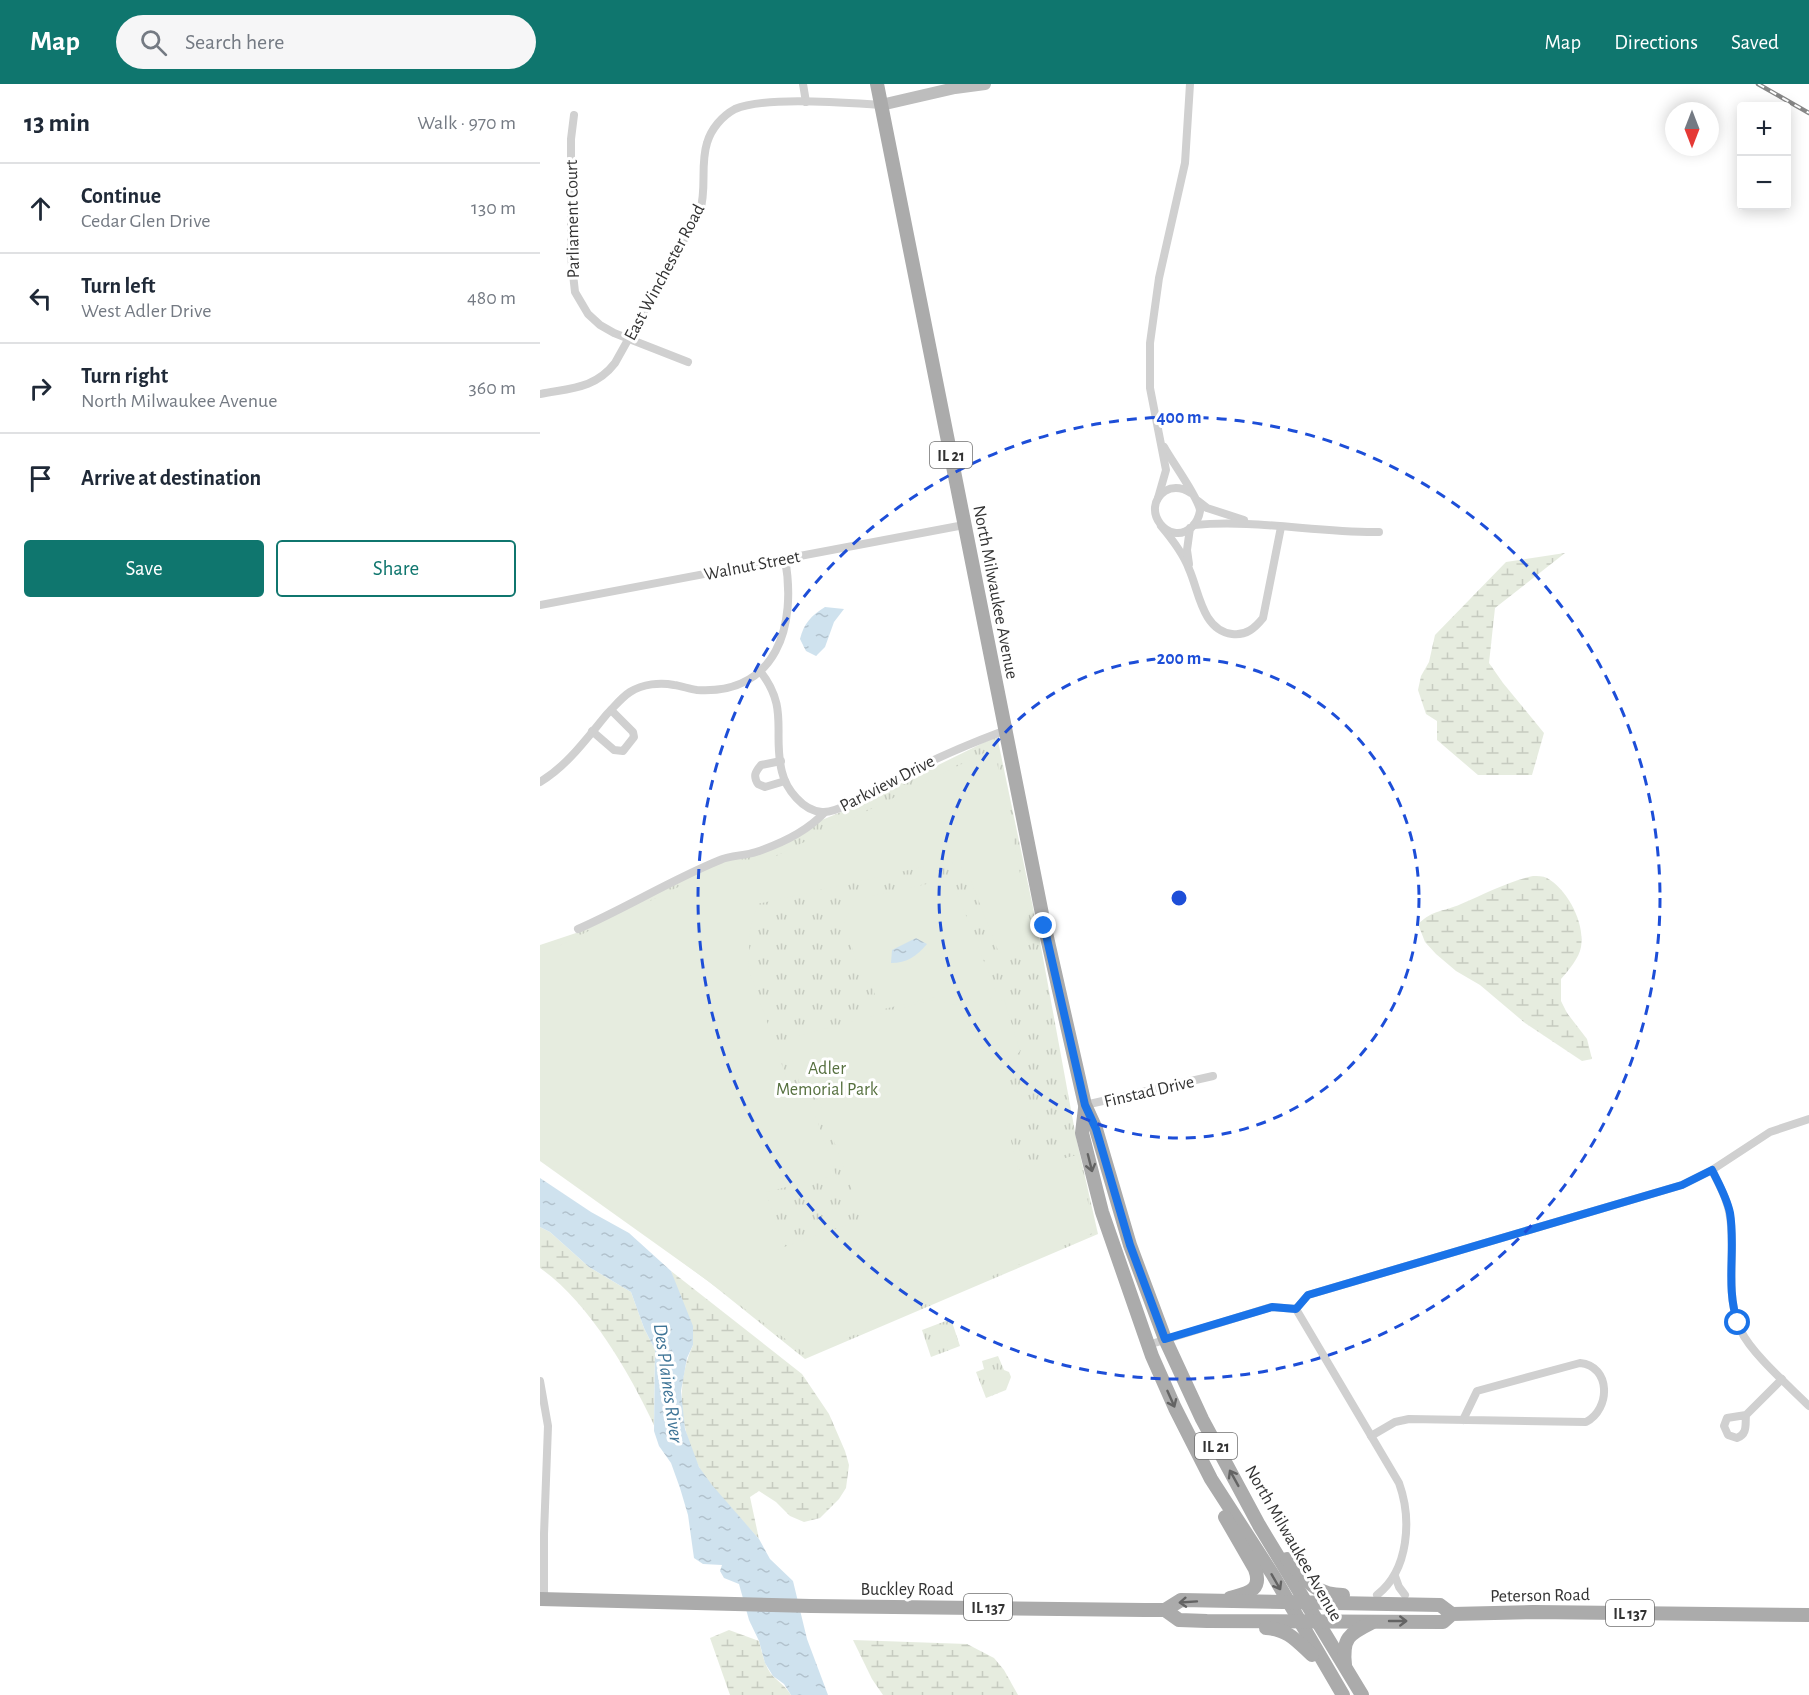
<!DOCTYPE html>
<meta charset="utf-8">
<style>
:root{--surface:#fff;--page:#f6f6f7;--text:#1f2937;--muted:#747a83;--line:#e0e1e3;--accent:#0f766e}
body{margin:0;font-family:"Alegreya Sans",sans-serif;background:var(--page);color:var(--text)}
.controls{position:absolute;right:18px;top:18px;display:grid;overflow:hidden;border-radius:6px;box-shadow:0 3px 15px #0003}
.controls button{width:54px;height:54px;display:grid;place-items:center;padding:0;border:0;border-bottom:2px solid var(--line);background:var(--surface);color:var(--text);font:30px sans-serif}
.compass{position:absolute;left:1125px;top:18px;width:54px;height:54px;border-radius:50%;background:var(--surface);box-shadow:0 3px 15px #0003;rotate:180deg}
.stop{position:absolute;width:18px;height:18px;margin:-14px;border:4px solid #1a73e8;border-radius:50%;background:#fff}
.stop.end{background:#1a73e8;border-color:#fff;box-shadow:0 2px 6px #0008}
.list{margin:0;padding:0;list-style:none}
h2{display:flex;justify-content:space-between;align-items:center;height:78px;margin:0;padding:0 24px;font-size:26px}
h2 small{font-size:20px;font-weight:400;color:var(--muted)}
.list li{display:grid;grid-template-columns:39px 1fr auto;gap:18px;align-items:center;box-sizing:border-box;height:90px;padding:0 24px;border-top:2px solid var(--line)}
.list b{display:block;font-size:22px;white-space:nowrap}
.list p{margin:0;font-size:20px;white-space:nowrap;color:var(--muted)}
.list em{font-size:20px;font-style:normal;color:var(--muted)}
.actions{display:flex;gap:12px;padding:18px 24px}
.actions a{flex:1;padding:14px 0;border:2px solid var(--accent);border-radius:6px;text-align:center;font-size:21px;color:var(--accent)}
.actions .main{background:var(--accent);color:#fff}
.icon{flex:none;width:33px;height:33px;fill:none;stroke:currentColor;stroke-width:2;stroke-linecap:round;stroke-linejoin:round}
.map{position:relative;flex:none;width:1269px;height:1611px;overflow:hidden}
header{display:flex;align-items:center;gap:36px;box-sizing:border-box;height:84px;padding:0 30px;background:var(--accent);color:#fff}
header strong{font-size:28px}
nav{display:flex;gap:33px;margin-inline-start:auto;font-size:21px}
.search{width:420px;height:54px;background:var(--page);display:flex;align-items:center;gap:15px;box-sizing:border-box;padding:0 21px;border-radius:33px;color:var(--muted);font-size:22px}
main{display:flex}
aside{flex:1;background:var(--surface)}
.map>svg:first-child{display:block}
</style>
<header>
<strong>Map</strong>
<div class="search"><svg class="icon" aria-label="search" viewBox="0 0 24 24"><circle cx="10" cy="10" r="6"/><path d="M15 15l6 6"/></svg>Search here</div>
<nav><a>Map</a><a>Directions</a><a>Saved</a></nav>
</header>
<main>
<aside>
<h2>13 min<small>Walk · 970 m</small></h2>
<ul class="list">
<li><svg class="icon" aria-label="ahead" viewBox="0 0 24 24"><path d="M12 20V5M6 11l6-6 6 6"/></svg><div><b>Continue</b><p>Cedar Glen Drive</p></div><em>130 m</em></li>
<li><svg class="icon" aria-label="left" viewBox="0 0 24 24"><path d="M17 20v-9H6M10 6l-5 5 5 5"/></svg><div><b>Turn left</b><p>West Adler Drive</p></div><em>480 m</em></li>
<li><svg class="icon" aria-label="right" viewBox="0 0 24 24"><path d="M7 20v-9h11M14 6l5 5-5 5"/></svg><div><b>Turn right</b><p>North Milwaukee Avenue</p></div><em>360 m</em></li>
<li><svg class="icon" aria-label="arrive" viewBox="0 0 24 24"><path d="M6 21V4h12l-3 4 3 4H6"/></svg><div><b>Arrive at destination</b></div></li>
</ul>
<div class="actions"><a class="main">Save</a><a>Share</a></div>
</aside>
<div class="map">
<svg width="1269" height="1611" viewBox="0 0 1269 1611">
<defs>
<pattern id="grass-tufts" width="24" height="20" patternUnits="userSpaceOnUse" patternTransform="scale(1.5)"><rect width="24" height="20" fill="#e6ecdf"/><path d="M3 7l-1-3M5 7V3M7 7l1-3M15 17l-1-3M17 17v-4M19 17l1-3" fill="none" stroke="#c6cbc0"/></pattern>
<pattern id="wetland-marsh" width="20" height="14" patternUnits="userSpaceOnUse" patternTransform="scale(1.5)"><rect width="20" height="14" fill="#e6ecdf"/><path d="M1 5h8M5 5V1M11 12h8M15 12V8" fill="none" stroke="#c6cbc0"/></pattern>
<pattern id="water-ripples" width="26" height="14" patternUnits="userSpaceOnUse" patternTransform="scale(1.5)"><rect width="26" height="14" fill="#cfe2ee"/><path d="M2 4q2-2 4 0t4 0M15 11q2-2 4 0t4 0" fill="none" stroke="#b2c2cd"/></pattern>
</defs>
<rect width="100%" height="100%" fill="#fff"/>
<g fill="url(#grass-tufts)">
<path d="M457,652L499,852L536,1053L558,1150L265,1275L168,1197L0,1077V861L39,848L182,776L213,772L277,738L313,723Z"/>
<path d="M411,1235L420,1262L391,1273L382,1246Z"/>
<path d="M458,1272L464,1286L469,1288L471,1293L466,1306L446,1314L436,1288L444,1285L442,1277Z"/>
</g>
<g fill="url(#wetland-marsh)">
<path d="M1025,469L955,524L949,579L963,599L1004,649L992,691H938L897,656V637L886,630L878,606L881,592L889,578L895,551L966,478Z"/>
<path d="M993,792C997,792 1003,792 1007,794C1028,806 1045,839 1041,863C1039,874 1029,886 1021,895V917L1027,929L1047,955L1052,975L1042,977L985,939L940,901L916,887L896,870L885,858L878,840C894,825 903,828 921,820C945,810 967,798 993,792Z"/>
<path d="M0,1143L10,1148L49,1183L91,1208L104,1244L115,1266L114,1341C89,1288 48,1217 0,1184Z"/>
<path d="M131,1187L262,1290L289,1330L305,1367L309,1381L306,1404L299,1415L280,1434L264,1438L250,1432L236,1418L219,1407L210,1413L219,1455C199,1432 173,1410 159,1383C140,1346 135,1300 153,1261Z"/>
<path d="M189,1546L219,1557C222,1568 224,1580 231,1590C238,1598 244,1600 251,1611H190L170,1554Z"/>
<path d="M313,1556L427,1560L454,1574L464,1586L478,1611H343L332,1595Z"/>
</g>
<g fill="#e6ecdf">
<path d="M454,664L494,857L459,869L427,787L409,777L217,820L210,847L208,883L251,1007L273,1025L296,1091L226,1108L244,1163L323,1135L279,1017L260,1001L246,955L397,915L411,921L424,919L440,925L464,915L480,967L465,985L469,1002L483,1012L495,1030L467,1040L478,1086L537,1071L555,1148L267,1271L0,1072V871L181,782L226,777Z"/>
<path d="M396,798H408L416,806L457,911L438,920L427,914L410,915L399,912L344,925L338,919L331,900L321,894L304,836L314,821L322,814Z"/>
</g>
<g fill="url(#water-ripples)">
<path d="M285,523L304,525L294,538L285,563L276,572L266,567L260,555C264,539 271,532 285,523Z"/>
<path d="M376,854L387,860C377,872 367,879 351,879L352,866Z"/>
<path d="M0,1094L51,1128L89,1149L131,1187L153,1242V1261L147,1274L141,1307L145,1345L159,1383L172,1401L219,1455L230,1475L253,1497L267,1555L288,1611H251L244,1600L233,1592L225,1579L219,1557L209,1536L199,1500L184,1494L180,1487L182,1481L163,1480L154,1474L148,1431L140,1404L131,1379L119,1362L114,1347L115,1266L104,1244L91,1208L49,1183L10,1148L0,1143Z"/>
</g>
<g fill="none" stroke-linecap="round" stroke-linejoin="round">
<g stroke="#d0d0d0" stroke-width="8">
<path d="M263,0L266,18"/>
<path d="M34,31L31,55V172L35,208L48,230L60,241L74,249L148,278"/>
<path d="M0,310C30,304 55,305 75,279L160,127C167,105 160,81 167,59C171,45 182,32 195,25C223,12 308,19 341,21"/>
<path d="M624,363C631,376 660,416 660,427C659,433 656,439 652,443C629,464 599,425 625,407C634,402 643,404 651,409"/>
<path d="M618,414L626,386L610,304V259L619,194L645,79L650,0"/>
<path d="M658,417L667,424L704,436"/>
<path d="M654,441C716,435 777,449 839,448"/>
<path d="M621,442C632,455 643,469 649,485C659,507 662,546 692,550C706,552 715,544 723,534L741,443"/>
<path d="M649,480L647,466L650,444"/>
<path d="M0,521L424,441"/>
<path d="M220,587C250,625 232,649 242,688C246,705 263,727 282,728C302,730 352,695 373,686C403,671 434,658 466,646"/>
<path d="M52,647L74,666L83,667L94,653L93,648L71,626"/>
<path d="M241,677L221,681C215,688 213,692 218,700L225,703L245,697"/>
<path d="M0,698C27,682 47,654 67,630C74,623 82,613 90,608C103,600 120,598 134,601C142,602 149,605 157,606C237,611 257,541 245,475"/>
<path d="M38,845C86,824 131,796 180,776C191,771 204,772 216,768C240,760 267,747 284,729"/>
<path d="M545,1021L673,992"/>
<path d="M1172,1086C1179,1101 1188,1116 1190,1133C1196,1171 1184,1211 1201,1247C1212,1270 1250,1303 1269,1322"/>
<path d="M756,1225L859,1399C872,1435 869,1486 837,1511"/>
<path d="M608,1261L731,1223L756,1225L768,1211L1142,1101L1172,1086L1230,1048L1269,1035"/>
<path d="M0,1297L8,1342L4,1450V1515"/>
<path d="M1206,1331C1205,1340 1208,1350 1197,1354L1188,1351L1184,1342L1187,1334L1206,1331L1242,1295"/>
<path d="M831,1352L855,1338L869,1335L1046,1338C1071,1325 1071,1282 1040,1279L937,1307L923,1336"/>
<path d="M855,1492L859,1503L865,1511"/>
</g>
<path stroke="#bdbdbd" stroke-width="12" d="M341,21L415,4L445,0"/>
<g stroke="#ababab" stroke-width="14">
<path d="M337,0L504,840L545,1021L556,1045L590,1161L625,1255L662,1335L719,1441L822,1611"/>
<path d="M545,1024L542,1049L562,1128L612,1272L635,1324L671,1395L733,1491L803,1611"/>
<path d="M685,1433L715,1485C723,1507 707,1509 690,1514"/>
<path d="M747,1475C766,1495 774,1511 803,1511"/>
<path d="M0,1515L271,1522L605,1526H625L641,1516L900,1521L912,1530"/>
<path d="M625,1526L639,1536L667,1537L903,1538L912,1530L993,1528L1269,1531"/>
<path d="M726,1544C748,1545 757,1557 772,1571"/>
<path d="M805,1581C802,1554 809,1550 831,1539"/>
</g>
<g stroke="#888" stroke-width="4.5">
<path id="rail" d="M1218,0L1269,29"/>
</g>
<use href="#rail" stroke="#fff" stroke-width="2" stroke-dasharray="7" stroke-linecap="butt"/>
</g>
<defs><path id="oneway-shaft" d="M-6 0H5M1.5-3L5.5 0L1.5 3" fill="none" stroke-width="1.6" stroke-linecap="round" stroke-linejoin="round" transform="scale(1.5)"/></defs>
<g stroke="#636363">
<use href="#oneway-shaft" transform="translate(550 1079) rotate(76)"/>
<use href="#oneway-shaft" transform="translate(631 1315) rotate(66)"/>
<use href="#oneway-shaft" transform="translate(694 1394) rotate(-119)"/>
<use href="#oneway-shaft" transform="translate(736 1498) rotate(60)"/>
<use href="#oneway-shaft" transform="translate(648 1518) rotate(176)"/>
<use href="#oneway-shaft" transform="translate(858 1537)"/>
</g>
<g fill="none" stroke-linecap="round" stroke-linejoin="round">
<path stroke="#1a73e8" stroke-width="8" d="M504,842L545,1021L556,1045L590,1161L625,1255L732,1223L756,1225L768,1211L1142,1101L1172,1086C1179,1100 1187,1114 1190,1129C1196,1165 1185,1204 1198,1239"/>
</g>
<g fill="none" stroke="#1d4ed8" stroke-width="3" stroke-dasharray="10 8">
<circle cx="639" cy="814" r="240"/>
<circle cx="639" cy="814" r="481"/>
</g>
<g text-anchor="middle" stroke-width="6" stroke-linejoin="round" paint-order="stroke">
<g fill="#fff" stroke="#707070" stroke-width="1.5">
<rect x="390" y="358" width="42" height="26" rx="4.5"/>
<rect x="655" y="1349" width="42" height="26" rx="4.5"/>
<rect x="424" y="1510" width="48" height="26" rx="4.5"/>
<rect x="1066" y="1516" width="48" height="26" rx="4.5"/>
</g>
<g font-size="16" font-weight="bold" fill="#333">
<text x="411" y="377">IL 21</text>
<text x="676" y="1368">IL 21</text>
<text x="448" y="1529">IL 137</text>
<text x="1090" y="1535">IL 137</text>
</g>
<g font-size="18" fill="#333" stroke="#fff">
<text transform="translate(32 135) rotate(-91)" y="6">Parliament Court</text>
<text transform="translate(124 188) rotate(-62)" y="6">East Winchester Road</text>
<text transform="translate(212 481) rotate(-11)" y="6">Walnut Street</text>
<text transform="translate(456 508) rotate(79)" y="6">North Milwaukee Avenue</text>
<text transform="translate(347 699) rotate(-27)" y="6">Parkview Drive</text>
<text transform="translate(609 1007) rotate(-13)" y="6">Finstad Drive</text>
<text transform="translate(754 1459) rotate(60)" y="6">North Milwaukee Avenue</text>
<text x="367" y="1511">Buckley Road</text>
<text transform="translate(1000 1511) rotate(-1)" y="6">Peterson Road</text>
</g>
<g font-size="18" fill="#56703f" stroke="#fff">
<text x="287" y="990">Adler<tspan x="287" dy="21">Memorial Park</tspan></text>
</g>
<g font-size="20" font-style="italic" fill="#3f7597" stroke="#fff">
<text transform="translate(129 1299) rotate(82)" y="7">Des Plaines River</text>
</g>
</g>
<circle cx="639" cy="814" r="9" fill="#1d4ed8" stroke="#fff" stroke-width="3"/>
<g font-size="18" text-anchor="middle" font-weight="bold" fill="#1d4ed8" stroke="#fff" stroke-width="6" stroke-linejoin="round" paint-order="stroke">
<text x="639" y="339">400 m</text>
<text x="639" y="580">200 m</text>
</g>
</svg>
<div class="controls">
<button>+</button>
<button>−</button>
</div>
<svg class="compass" viewBox="-18 -18 36 36"><path d="M0-13l5 13h-10z" fill="#e53935"/><path d="M0 13l5-13h-10z" fill="#747a83"/></svg>
<div class="stop" style="left:1198px;top:1239px"></div>
<div class="stop end" style="left:504px;top:842px"></div>
</div>
</main>
